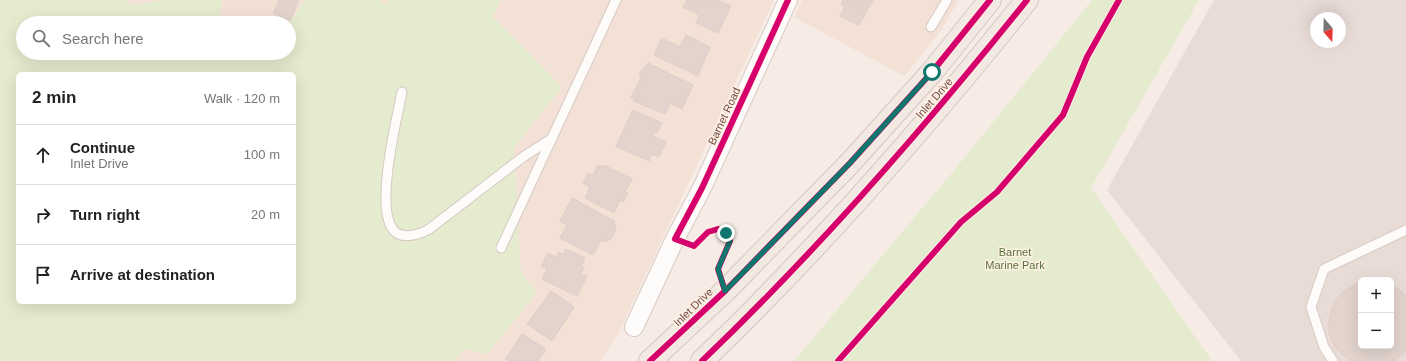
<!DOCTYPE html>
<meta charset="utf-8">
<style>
:root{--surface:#fff;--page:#f6f6f6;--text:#222;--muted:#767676;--line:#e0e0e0}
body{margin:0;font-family:Helvetica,sans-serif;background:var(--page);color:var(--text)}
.controls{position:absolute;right:12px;bottom:12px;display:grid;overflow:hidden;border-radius:6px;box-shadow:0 4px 16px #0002}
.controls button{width:36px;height:36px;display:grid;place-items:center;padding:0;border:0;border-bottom:1px solid var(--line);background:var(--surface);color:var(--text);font:20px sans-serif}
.compass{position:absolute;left:1310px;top:12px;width:36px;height:36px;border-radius:50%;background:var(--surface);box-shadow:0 4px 16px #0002;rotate:161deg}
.stop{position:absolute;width:12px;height:12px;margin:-9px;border:3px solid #0f766e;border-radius:50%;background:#fff}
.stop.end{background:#0f766e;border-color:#fff;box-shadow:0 1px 4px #0008}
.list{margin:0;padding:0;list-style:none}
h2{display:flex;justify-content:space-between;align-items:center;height:52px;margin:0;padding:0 16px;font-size:17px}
h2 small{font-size:13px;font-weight:400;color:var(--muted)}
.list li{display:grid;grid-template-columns:26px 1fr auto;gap:12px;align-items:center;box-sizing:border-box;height:60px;padding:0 16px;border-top:1px solid var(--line)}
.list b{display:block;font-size:15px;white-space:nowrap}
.list p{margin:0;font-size:13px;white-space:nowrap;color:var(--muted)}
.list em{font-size:13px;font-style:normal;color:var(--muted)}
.icon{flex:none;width:22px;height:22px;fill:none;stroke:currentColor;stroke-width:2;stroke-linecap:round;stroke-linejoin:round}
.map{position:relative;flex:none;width:1406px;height:361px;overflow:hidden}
.search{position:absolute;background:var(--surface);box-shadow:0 4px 16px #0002;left:16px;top:16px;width:280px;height:44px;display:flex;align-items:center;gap:10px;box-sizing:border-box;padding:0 14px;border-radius:22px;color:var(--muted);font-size:15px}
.panel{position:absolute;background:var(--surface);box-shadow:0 4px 16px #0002;left:16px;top:72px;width:280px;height:232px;border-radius:6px}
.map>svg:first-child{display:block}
</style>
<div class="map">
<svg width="1406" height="361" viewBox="0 0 1406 361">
<rect width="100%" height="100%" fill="#f6ece5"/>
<g fill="#f4e1d6">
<path d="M116,0H774L618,334L601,361H437L294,74L289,53V23H123Z"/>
<path d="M802,0H959L938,35L904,76L794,17Z"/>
</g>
<path fill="#e9dcd6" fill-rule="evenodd" d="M1214,0H1406V361H1241L1107,190ZM1316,18H1340V42H1316ZM1361,280H1391V346H1361Z"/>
<g fill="#e5ebce" fill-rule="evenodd">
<path d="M0,0H123L138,5L161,0H222L220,11L225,23H23V53H289V24L305,0H379L386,5L389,0H500L493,17L562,87L514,148L521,272L537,293L487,354L465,349L454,361H0ZM18,74H294V302H18Z"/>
<path d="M1092,0H1199L1091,188L1212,361H794L961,162Z"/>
</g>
<g fill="#e2d3cd" stroke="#dfcec7">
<path d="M279,0H299L290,21L273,13Z"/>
<path d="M687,0H718L731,6L718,33L696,23L699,15L683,7Z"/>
<path d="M843,0H873L859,25L840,16L845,6L841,5Z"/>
<path d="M686,35L710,47L698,76L654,55L662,38L680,47Z"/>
<path d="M648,63L693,85L682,109L670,103L665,114L633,101L634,99L631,97L641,78L639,74Z"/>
<path d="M633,110L662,123L657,133L654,132L653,136L666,142L659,157L652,154L649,161L616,146Z"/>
<path d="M598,165L603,167L604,165L632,179L625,192L628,193L623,202L620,200L614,213L585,198L590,187L583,183L588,173L593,175Z"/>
<path d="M572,198L614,221L616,229L612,238L605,242L601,240L593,255L560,238L567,225L560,221Z"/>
<path d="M566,249L585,258L581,267L584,268L581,274L587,276L577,296L542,279L547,269L541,266L548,253L556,257L559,252L563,255Z"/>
<path d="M1361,282V346H1391V285L1402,292L1406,297V351L1394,361H1350L1335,347L1329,333V318L1334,303L1343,292L1355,284Z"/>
<path d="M551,291L574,307L552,341L527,324Z"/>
<path d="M522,334L546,349L538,361H509L505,359Z"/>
</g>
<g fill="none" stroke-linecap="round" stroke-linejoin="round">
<g stroke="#d7c9c3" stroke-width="11">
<g id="service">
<path d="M931,27L947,0"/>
<path d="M402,92C396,122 376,204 392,228C400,241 417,235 428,230L523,157L551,139"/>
<path d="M501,248L616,0"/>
<path d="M1333,361L1324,347L1311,307L1324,269L1406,230"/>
</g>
</g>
<g stroke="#d7c9c3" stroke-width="20">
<path id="minor" d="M634,327L675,239L702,188L788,0"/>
</g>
<g stroke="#d5c7c2" stroke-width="24">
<g id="primary">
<path d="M650,361L725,291L850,163L932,72L990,0"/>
<path d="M702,361C819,249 926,126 1027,0"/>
</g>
</g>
<use href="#service" stroke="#fefcfb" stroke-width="9"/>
<use href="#minor" stroke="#fefcfb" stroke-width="18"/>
<use href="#primary" stroke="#f2e9e2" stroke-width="22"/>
<g stroke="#fff0e5" stroke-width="8">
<g id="cycleway">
<path d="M725,291L718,269L730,241L727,233L718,229L708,232L694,246L675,239L702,188L788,0"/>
<path d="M650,361L725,291L850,163L932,72L990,0"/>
<path d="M702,361C819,249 926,126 1027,0"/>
<path d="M838,361L961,222L997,192L1063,115L1087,57L1119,0"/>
</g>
</g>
<use href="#cycleway" stroke="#d6006c" stroke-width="6"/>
</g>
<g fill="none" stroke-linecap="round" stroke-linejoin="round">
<path stroke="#0f766e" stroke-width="5" d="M726,233L730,241L718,269L725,291L850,163L932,72"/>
</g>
<g text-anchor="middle" stroke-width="3" stroke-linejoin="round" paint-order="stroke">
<g font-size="11" fill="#744e45" stroke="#fff0e5">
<text transform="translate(934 98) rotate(-49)" y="4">Inlet Drive</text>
<text transform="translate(724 116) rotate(-65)" y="4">Barnet Road</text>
<text transform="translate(693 307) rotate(-44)" y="4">Inlet Drive</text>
</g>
<g font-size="11" fill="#56743b" stroke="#fff0e5">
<text x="1015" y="256">Barnet<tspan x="1015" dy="13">Marine Park</tspan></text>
</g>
</g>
</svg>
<div class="controls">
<button>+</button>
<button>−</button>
</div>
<svg class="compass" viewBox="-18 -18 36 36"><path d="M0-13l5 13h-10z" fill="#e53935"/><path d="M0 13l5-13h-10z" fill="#767676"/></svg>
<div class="stop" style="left:932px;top:72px"></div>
<div class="stop end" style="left:726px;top:233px"></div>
<div class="search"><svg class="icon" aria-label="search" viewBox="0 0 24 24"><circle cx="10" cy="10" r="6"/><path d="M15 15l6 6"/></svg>Search here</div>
<section class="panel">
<h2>2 min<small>Walk · 120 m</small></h2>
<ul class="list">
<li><svg class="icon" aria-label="ahead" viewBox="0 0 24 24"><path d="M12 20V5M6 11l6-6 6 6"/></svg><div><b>Continue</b><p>Inlet Drive</p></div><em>100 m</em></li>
<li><svg class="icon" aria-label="right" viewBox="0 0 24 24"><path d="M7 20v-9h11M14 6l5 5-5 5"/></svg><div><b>Turn right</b></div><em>20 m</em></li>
<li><svg class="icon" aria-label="arrive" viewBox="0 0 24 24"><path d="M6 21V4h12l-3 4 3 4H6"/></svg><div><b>Arrive at destination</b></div></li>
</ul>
</section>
</div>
